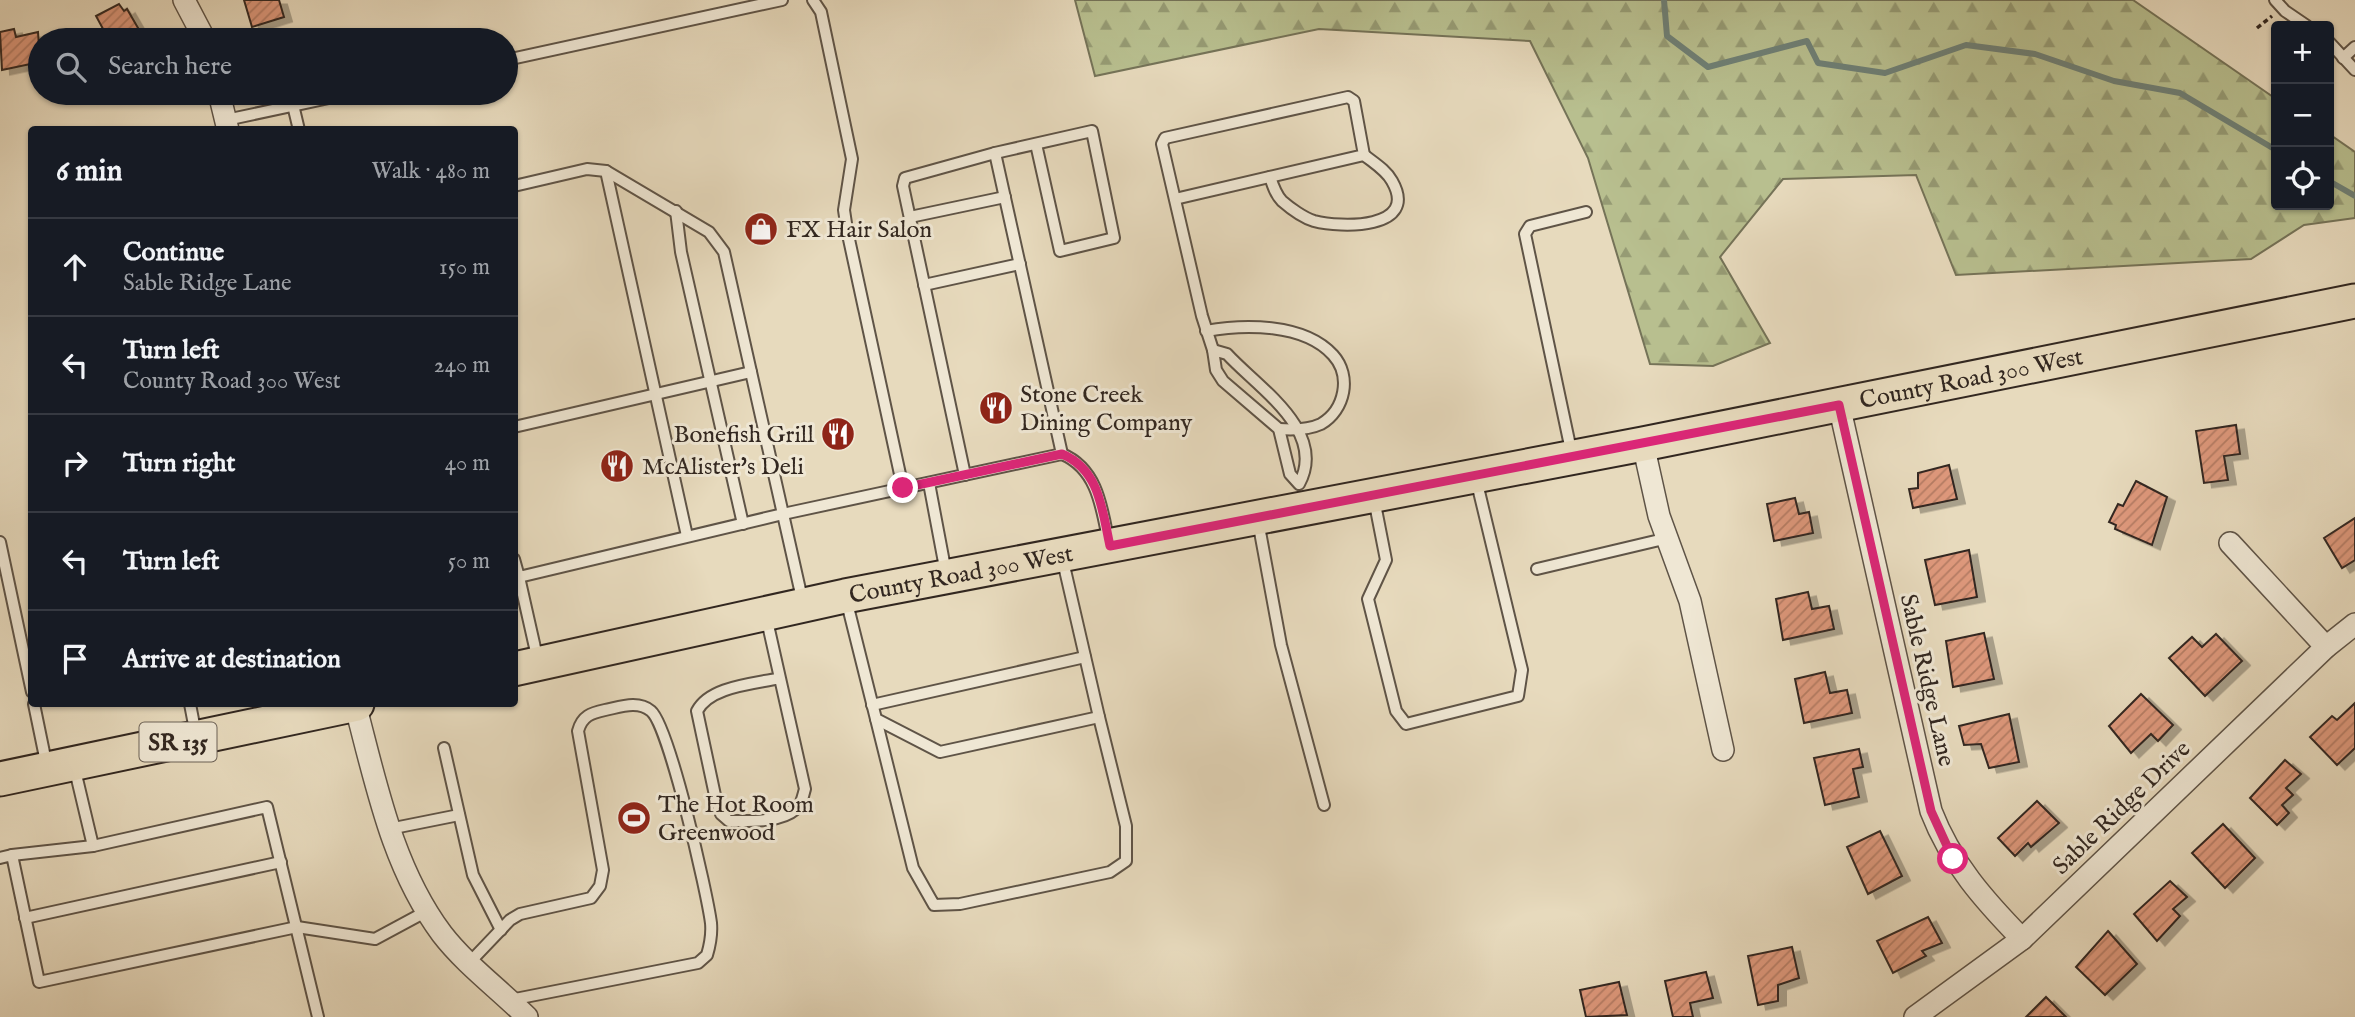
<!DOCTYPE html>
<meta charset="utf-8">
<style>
:root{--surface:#171b24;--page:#242831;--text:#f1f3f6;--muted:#9ea1a6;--line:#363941}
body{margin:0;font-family:"IM FELL English",serif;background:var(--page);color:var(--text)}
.controls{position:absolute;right:21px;top:21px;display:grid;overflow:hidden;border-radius:7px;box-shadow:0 2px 5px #0004}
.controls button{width:63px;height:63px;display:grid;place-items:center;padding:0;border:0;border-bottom:2px solid var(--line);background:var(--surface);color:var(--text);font:35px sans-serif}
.stop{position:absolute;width:21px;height:21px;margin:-16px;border:5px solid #db2777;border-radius:50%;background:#fff}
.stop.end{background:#db2777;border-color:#fff;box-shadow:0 2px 7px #0008}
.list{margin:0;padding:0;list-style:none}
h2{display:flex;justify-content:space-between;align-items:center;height:91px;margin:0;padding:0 28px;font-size:30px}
h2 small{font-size:23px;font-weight:400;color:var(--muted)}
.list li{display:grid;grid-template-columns:46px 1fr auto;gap:21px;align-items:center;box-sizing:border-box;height:98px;padding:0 28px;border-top:2px solid var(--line)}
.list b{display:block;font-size:26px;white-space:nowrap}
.list p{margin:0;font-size:23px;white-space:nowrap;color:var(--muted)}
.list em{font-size:23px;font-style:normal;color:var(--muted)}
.icon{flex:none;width:38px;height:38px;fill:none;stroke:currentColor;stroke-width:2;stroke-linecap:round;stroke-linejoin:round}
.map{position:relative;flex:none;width:2355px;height:1017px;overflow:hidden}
.search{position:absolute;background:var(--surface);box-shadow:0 2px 5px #0004;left:28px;top:28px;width:490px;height:77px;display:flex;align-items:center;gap:18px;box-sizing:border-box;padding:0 24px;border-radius:38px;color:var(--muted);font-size:26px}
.panel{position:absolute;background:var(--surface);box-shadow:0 2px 5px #0004;left:28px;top:126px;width:490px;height:581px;border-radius:7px}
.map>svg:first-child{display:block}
</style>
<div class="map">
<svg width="2355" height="1017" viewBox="0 0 2355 1017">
<defs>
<pattern id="forest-firs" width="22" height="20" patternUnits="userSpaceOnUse" patternTransform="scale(1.75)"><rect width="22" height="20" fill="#b8bf8f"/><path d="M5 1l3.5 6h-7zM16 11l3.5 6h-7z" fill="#969b74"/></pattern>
<pattern id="building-hatch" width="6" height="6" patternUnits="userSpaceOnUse" patternTransform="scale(1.75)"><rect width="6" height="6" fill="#de987b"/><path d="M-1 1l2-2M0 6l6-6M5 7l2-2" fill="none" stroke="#b57c64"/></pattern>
<filter id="shadow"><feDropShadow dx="8" dy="4.5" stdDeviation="0" flood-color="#0004"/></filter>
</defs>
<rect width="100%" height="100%" fill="#e7dabd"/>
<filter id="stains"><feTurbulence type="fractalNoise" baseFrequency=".00286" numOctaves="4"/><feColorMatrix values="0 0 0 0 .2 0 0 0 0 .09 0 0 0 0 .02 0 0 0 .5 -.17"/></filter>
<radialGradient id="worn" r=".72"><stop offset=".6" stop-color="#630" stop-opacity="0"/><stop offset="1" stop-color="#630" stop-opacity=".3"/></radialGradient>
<path fill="url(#forest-firs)" stroke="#757358" stroke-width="2" d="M1075,0H2133L2276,99V205H2329V134L2355,152V218L2304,225L2251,259L1956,275L1916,175L1783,179L1720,257L1770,343L1713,366L1650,364L1588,158L1530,41L1319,29L1095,76Z"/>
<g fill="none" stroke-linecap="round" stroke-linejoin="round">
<g stroke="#6f8076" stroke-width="6">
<path d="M1664,0L1667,36L1708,67L1807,41L1818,63L1885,73L1966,45L2035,54L2114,81L2180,93L2276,150"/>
<path d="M2329,181L2355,196"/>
</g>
</g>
<g fill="url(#building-hatch)" stroke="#322720" stroke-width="2" filter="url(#shadow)">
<path d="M244,0H279L284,17L252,27Z"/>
<path d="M119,4L124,11L127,9L145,40H109L96,16Z"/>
<path d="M14,29L16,37L38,32L40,62L2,70L0,32Z"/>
<path d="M2236,425L2240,454L2224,456L2228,480L2204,483L2196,431Z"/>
<path d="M1949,465L1957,499L1913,508L1909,489L1918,488V473Z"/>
<path d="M2136,481L2167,497L2152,545L2115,529L2116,525L2109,522L2118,504L2123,506Z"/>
<path d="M1795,498L1799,514L1809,512L1813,533L1774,541L1767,504Z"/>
<path d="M2355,518V560L2342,568L2324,538Z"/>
<path d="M1969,550L1977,597L1935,605L1925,560Z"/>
<path d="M1808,592L1812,609L1829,606L1834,629L1783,640L1776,599Z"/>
<path d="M1984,633L1994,679L1953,687L1946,641Z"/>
<path d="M2216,634L2242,661L2205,696L2169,658L2192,637L2202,647Z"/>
<path d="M1825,672L1830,693L1847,690L1852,713L1804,723L1795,679Z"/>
<path d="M2141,694L2173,725L2158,741L2151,734L2131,753L2109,726Z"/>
<path d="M2355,703V748L2337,765L2310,737L2332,716L2337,720Z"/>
<path d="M2009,714L2019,762L1989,768L1981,744L1964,745L1959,726Z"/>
<path d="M1859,749L1863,767L1853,769L1859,797L1825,805L1814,758Z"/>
<path d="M2285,760L2301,774L2286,788L2293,795L2282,805L2289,813L2277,825L2250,798Z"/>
<path d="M2037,801L2059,823L2031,847L2028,843L2015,856L1998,838Z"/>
<path d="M2223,824L2255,858L2225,888L2192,853Z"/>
<path d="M1880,831L1902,876L1868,894L1847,847Z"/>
<path d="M2170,881L2187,897L2173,909L2180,916L2157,941L2134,914Z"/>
<path d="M1928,917L1942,943L1922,951L1926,956L1893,973L1877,941Z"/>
<path d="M2108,931L2137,964L2105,995L2076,967Z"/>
<path d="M1792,947L1799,978L1778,985V1001L1758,1005L1748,956Z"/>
<path d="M1706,972L1713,998L1690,1003L1693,1017H1673L1665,981Z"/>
<path d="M1619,982L1627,1015L1586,1017L1580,990Z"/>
<path d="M2046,997L2066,1017H2026Z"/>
</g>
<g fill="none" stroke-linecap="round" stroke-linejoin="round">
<g stroke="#5f5447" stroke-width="14">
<g id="lane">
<path d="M813,0L821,12L852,159L844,210L847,230L903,488"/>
<path d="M2275,0L2285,11L2307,26"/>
<path d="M2329,42L2355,70"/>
<path d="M2343,58L2355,47"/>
<path d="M506,60L782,0"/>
<path d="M293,105L299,130"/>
<path d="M226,120L352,93"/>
<path d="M995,153L1092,131L1114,238L1060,251L1036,144"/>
<path d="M606,171L687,536"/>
<path d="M1270,177C1273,186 1276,195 1282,201C1290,208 1304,218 1314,221C1340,228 1420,230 1392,181C1386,170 1374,163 1364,155"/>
<path d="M514,186L587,169L606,171L709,232L724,252L803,603"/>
<path d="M1175,199L1364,155L1354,101L1348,97L1165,138L1162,144L1202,316L1213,350"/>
<path d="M676,211L681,252L743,524"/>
<path d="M910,217L1005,197"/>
<path d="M924,285L1020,264"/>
<path d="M1206,331C1244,324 1304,323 1333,355C1352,376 1345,410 1321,424C1308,430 1292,430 1279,429"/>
<path d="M1213,350L1227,354C1257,387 1328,431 1299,484L1290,474L1279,429L1223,381L1216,370Z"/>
<path d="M514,427L751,372"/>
<path d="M1572,455L1525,234L1530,226L1586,212"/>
<path d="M965,475L903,186L905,178L995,153L1062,454"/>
<path d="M929,483L946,573"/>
<path d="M1374,499L1386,560L1368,599L1396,711L1406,724L1518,696L1522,670L1476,479"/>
<path d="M1258,521L1281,645L1324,805"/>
<path d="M0,542L32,692"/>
<path d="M514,559L519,577L783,514L1062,454C1098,469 1102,509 1109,544"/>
<path d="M1537,569L1668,538"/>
<path d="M514,577H519L538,661"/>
<path d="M846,599L876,719L940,752L1099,717L1062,557"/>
<path d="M766,616L805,789C803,795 802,805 796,809C780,823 749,821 729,821L721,814L716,800L697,711C710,686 754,684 780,678"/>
<path d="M34,704L47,767"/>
<path d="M190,704L196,735"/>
<path d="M872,705L1085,657"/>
<path d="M876,719L913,868L934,905L960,904L1110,872L1126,861V826L1099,717"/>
<path d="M444,748L473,875L501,930"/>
<path d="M74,766L93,846L267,807L318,1017"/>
<path d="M389,829L459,815"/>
<path d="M12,855L93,846"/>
<path d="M0,858L12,855L39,982L297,927L375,939L427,911"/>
<path d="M25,918L281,862"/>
<path d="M470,962L510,920L520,914L591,898L600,886L603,870L578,731C582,716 591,713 605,710C620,707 638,700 651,711C669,726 707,892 711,923C712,934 710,945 707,955L698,963L510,1000"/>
</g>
</g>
<g stroke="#5f5447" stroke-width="24">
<g id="street">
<path d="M184,0L205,40"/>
<path d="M219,93L228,130"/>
<path d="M1839,405L1931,811C1951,863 1984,900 2022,939"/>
<path d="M1643,444L1659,516L1690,601L1723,750"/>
<path d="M2230,543L2326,647"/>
<path d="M355,704C376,783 392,867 442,934C465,964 500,990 527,1017"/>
<path d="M1915,1017L2022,939L2326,647L2355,624"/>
</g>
</g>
<g stroke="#322720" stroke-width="37">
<g id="primary">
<path id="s1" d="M514,669L845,596L1643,444L2355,301"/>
<path d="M0,779L357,704"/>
</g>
</g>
<path stroke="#322720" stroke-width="3.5" stroke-dasharray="5 3.5" stroke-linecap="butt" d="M2257,28L2272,16"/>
<use href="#lane" stroke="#efe7d4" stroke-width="10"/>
<use href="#street" stroke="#efe7d4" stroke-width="21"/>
<use href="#primary" stroke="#e7dabd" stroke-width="33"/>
</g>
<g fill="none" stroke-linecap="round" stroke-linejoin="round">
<path stroke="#db2777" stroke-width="9" d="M903,488L1062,454C1100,470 1102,510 1110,546L1839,405L1931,811L1953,859"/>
</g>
<defs>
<g id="shop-disc" transform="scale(1.75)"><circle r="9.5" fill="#8f2418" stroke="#efe7d4"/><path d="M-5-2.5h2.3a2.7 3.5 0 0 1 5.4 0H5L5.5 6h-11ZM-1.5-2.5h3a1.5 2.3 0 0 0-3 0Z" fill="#fff"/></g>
<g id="restaurant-disc" transform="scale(1.75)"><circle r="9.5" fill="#8f2418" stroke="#efe7d4"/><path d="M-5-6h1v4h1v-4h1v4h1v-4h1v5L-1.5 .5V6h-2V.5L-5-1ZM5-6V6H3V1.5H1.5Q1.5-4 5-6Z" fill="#fff"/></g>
<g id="stadium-disc" transform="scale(1.75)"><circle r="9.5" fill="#8f2418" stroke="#efe7d4"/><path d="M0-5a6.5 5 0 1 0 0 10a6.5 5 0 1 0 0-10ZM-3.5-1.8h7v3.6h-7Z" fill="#fff"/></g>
</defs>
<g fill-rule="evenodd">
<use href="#shop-disc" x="761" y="229"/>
<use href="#restaurant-disc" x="996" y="408"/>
<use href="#restaurant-disc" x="838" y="434"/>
<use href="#restaurant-disc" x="617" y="466"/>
<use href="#stadium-disc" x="634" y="818"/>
</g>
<g text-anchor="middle" stroke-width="6" stroke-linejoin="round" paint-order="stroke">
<rect fill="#efe7d4" stroke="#6b6156" stroke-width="2" x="139.5" y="722.5" width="77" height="39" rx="5"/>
<g font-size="23" font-weight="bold" fill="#322720">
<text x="178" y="750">SR 135</text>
</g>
<g font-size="24" fill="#322720" stroke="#efe7d4" text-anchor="start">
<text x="786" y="237">FX Hair Salon</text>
<text x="1020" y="402">Stone Creek<tspan x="1020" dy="28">Dining Company</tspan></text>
<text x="814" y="442" text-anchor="end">Bonefish Grill</text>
<text x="642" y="474">McAlister's Deli</text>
<text x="658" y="812">The Hot Room<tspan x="658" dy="28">Greenwood</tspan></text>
</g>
<g font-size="24" fill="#322720" stroke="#efe7d4">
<text dy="8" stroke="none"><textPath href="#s1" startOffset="1486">County Road 300 West</textPath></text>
<text dy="8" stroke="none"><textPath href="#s1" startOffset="457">County Road 300 West</textPath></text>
<text transform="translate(1928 680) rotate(77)" y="8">Sable Ridge Lane</text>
<text transform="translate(2121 807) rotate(-44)" y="8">Sable Ridge Drive</text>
</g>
</g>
<rect width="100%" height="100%" filter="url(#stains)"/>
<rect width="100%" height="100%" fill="url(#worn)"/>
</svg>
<div class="controls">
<button>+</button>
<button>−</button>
<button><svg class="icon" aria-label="locate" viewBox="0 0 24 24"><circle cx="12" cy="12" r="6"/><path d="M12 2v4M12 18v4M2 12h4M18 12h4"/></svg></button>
</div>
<div class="stop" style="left:1953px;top:859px"></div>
<div class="stop end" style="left:903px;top:488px"></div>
<div class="search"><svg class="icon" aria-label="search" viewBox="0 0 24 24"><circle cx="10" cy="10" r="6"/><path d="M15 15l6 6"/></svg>Search here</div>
<section class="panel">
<h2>6 min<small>Walk · 480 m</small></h2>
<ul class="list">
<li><svg class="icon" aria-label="ahead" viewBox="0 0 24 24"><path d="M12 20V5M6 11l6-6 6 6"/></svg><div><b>Continue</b><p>Sable Ridge Lane</p></div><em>150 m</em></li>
<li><svg class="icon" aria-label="left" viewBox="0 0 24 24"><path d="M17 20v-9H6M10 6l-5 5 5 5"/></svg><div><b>Turn left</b><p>County Road 300 West</p></div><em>240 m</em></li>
<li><svg class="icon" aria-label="right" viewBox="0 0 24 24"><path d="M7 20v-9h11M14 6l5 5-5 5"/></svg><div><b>Turn right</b></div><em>40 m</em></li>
<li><svg class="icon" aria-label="left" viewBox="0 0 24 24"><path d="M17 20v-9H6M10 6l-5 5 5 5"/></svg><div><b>Turn left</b></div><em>50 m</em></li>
<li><svg class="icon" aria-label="arrive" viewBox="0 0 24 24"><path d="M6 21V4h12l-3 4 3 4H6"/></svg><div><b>Arrive at destination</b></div></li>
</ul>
</section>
</div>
